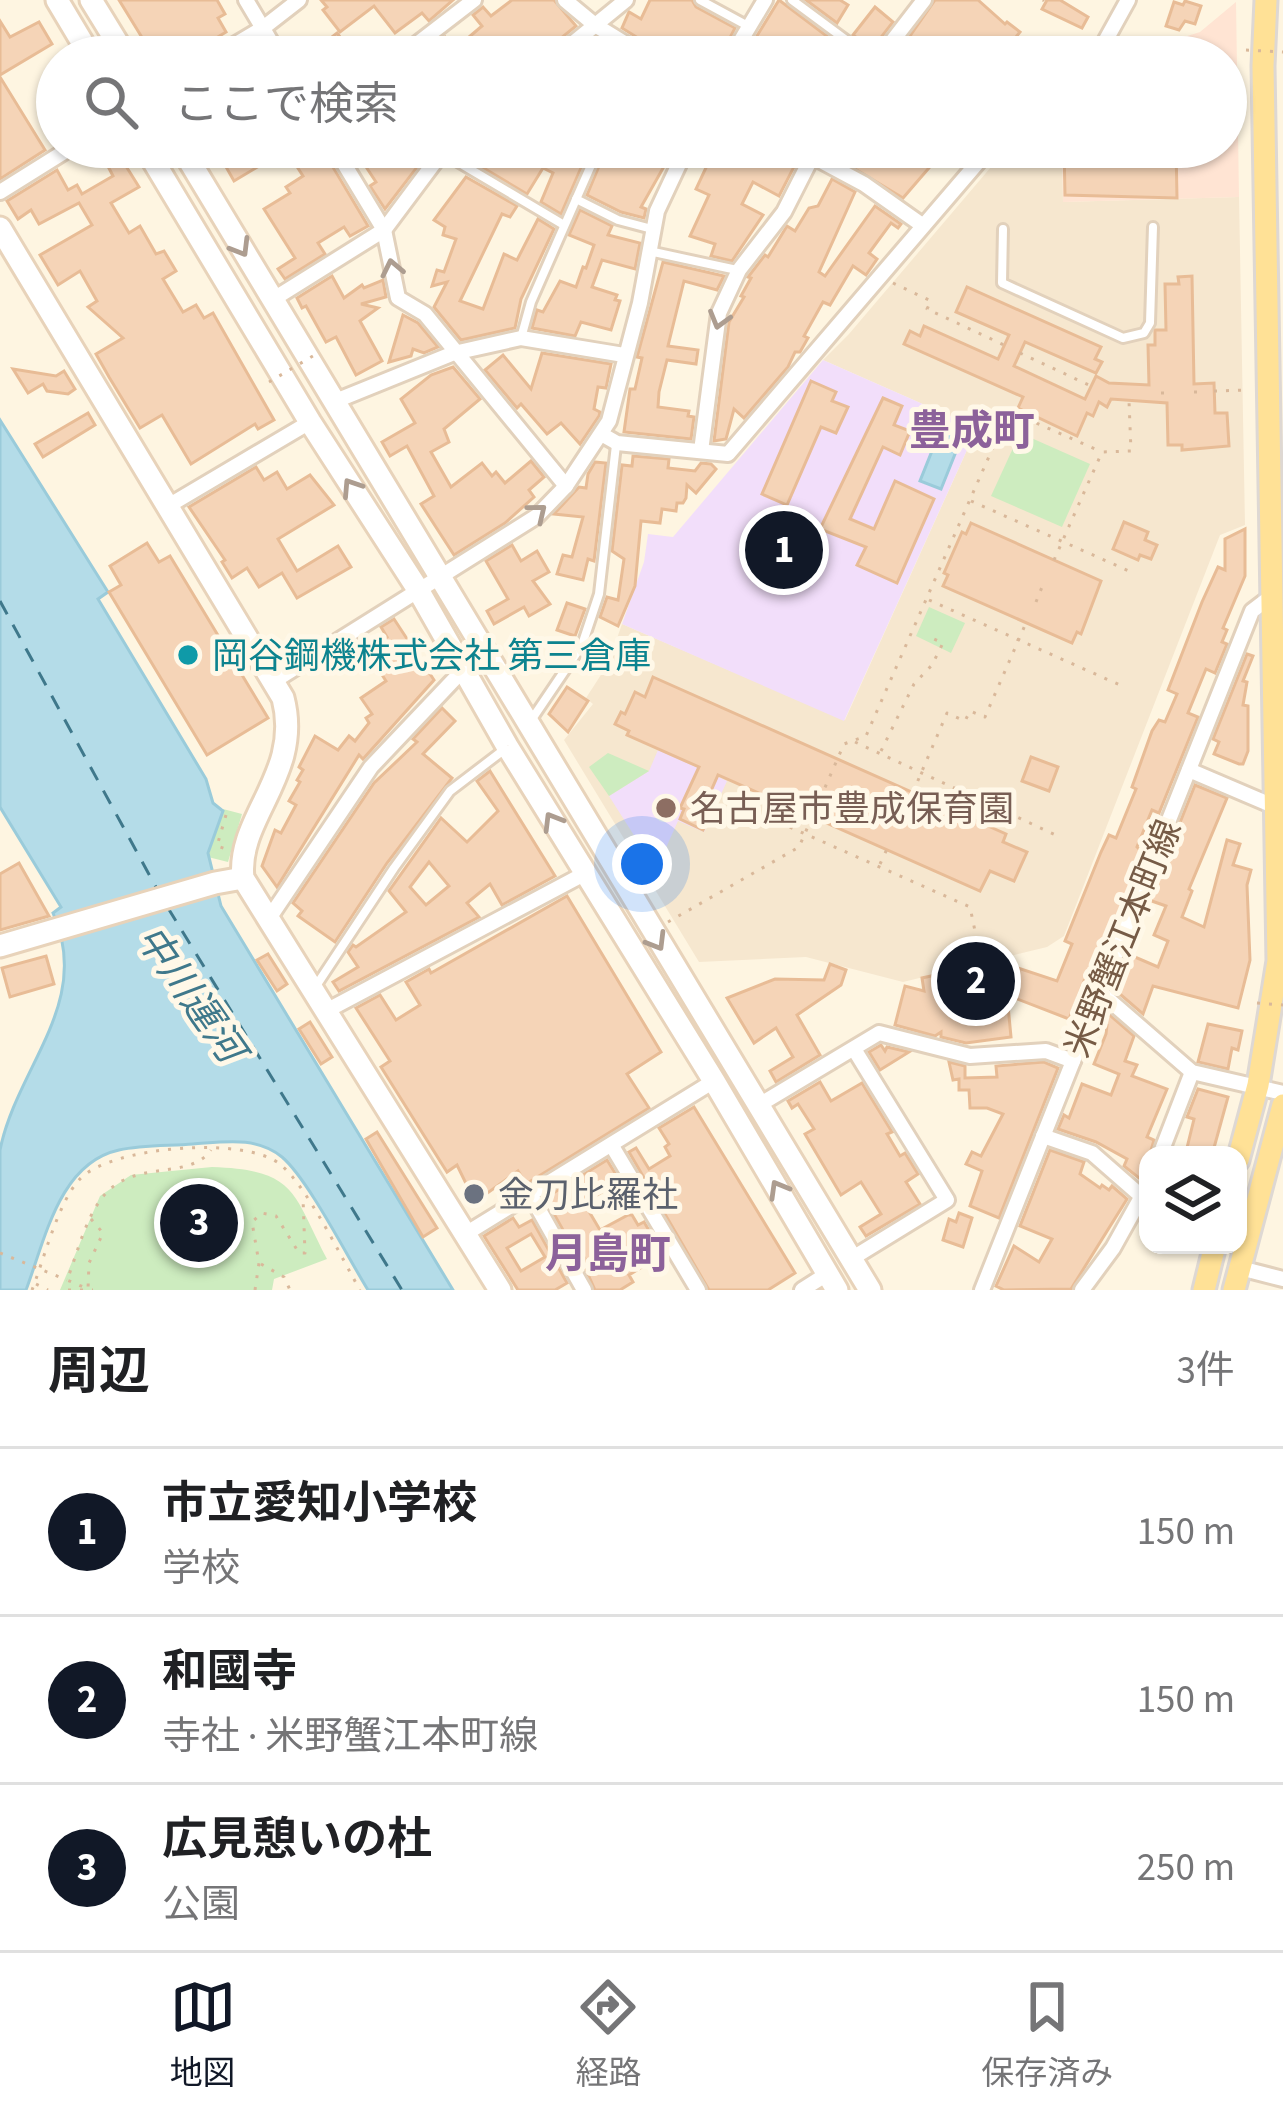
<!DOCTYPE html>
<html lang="ja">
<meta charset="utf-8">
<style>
:root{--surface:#fff;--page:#f2f2f2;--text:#202124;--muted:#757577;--line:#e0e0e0;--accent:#111827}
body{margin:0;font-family:"Source Sans 3","Noto Sans JP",sans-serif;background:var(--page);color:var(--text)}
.controls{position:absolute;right:36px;bottom:36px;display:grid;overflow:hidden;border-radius:24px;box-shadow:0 3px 9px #0004}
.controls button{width:108px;height:108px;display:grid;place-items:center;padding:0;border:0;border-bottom:3px solid var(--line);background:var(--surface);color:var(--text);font:60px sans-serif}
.you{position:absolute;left:642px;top:864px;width:42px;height:42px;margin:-30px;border:9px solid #fff;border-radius:50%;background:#1a73e8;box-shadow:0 0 0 18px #1a73e833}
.badge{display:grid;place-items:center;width:78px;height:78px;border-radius:50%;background:var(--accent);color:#fff;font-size:39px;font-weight:700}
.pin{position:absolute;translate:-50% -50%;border:6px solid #fff;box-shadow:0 3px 12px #0006}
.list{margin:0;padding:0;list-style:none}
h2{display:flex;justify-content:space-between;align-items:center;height:156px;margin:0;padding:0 48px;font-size:51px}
h2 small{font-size:39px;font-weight:400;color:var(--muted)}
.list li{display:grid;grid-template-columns:78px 1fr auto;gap:36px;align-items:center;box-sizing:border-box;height:168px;padding:0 48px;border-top:3px solid var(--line)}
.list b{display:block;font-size:45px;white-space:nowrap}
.list p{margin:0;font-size:39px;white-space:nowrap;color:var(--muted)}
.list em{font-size:39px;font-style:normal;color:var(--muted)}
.icon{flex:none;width:66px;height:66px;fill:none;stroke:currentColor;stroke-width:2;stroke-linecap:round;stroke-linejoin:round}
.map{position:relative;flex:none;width:1283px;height:1290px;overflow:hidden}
.search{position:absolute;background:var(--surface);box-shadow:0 3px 9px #0004;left:36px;right:36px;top:36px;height:132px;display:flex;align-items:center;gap:30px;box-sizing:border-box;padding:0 42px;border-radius:66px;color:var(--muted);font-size:45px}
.sheet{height:660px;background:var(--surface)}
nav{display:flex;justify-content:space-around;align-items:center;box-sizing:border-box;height:168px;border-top:3px solid var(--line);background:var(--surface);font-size:33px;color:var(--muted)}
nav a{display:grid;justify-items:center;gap:6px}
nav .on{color:var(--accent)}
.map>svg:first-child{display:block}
</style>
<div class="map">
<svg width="1283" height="1290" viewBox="0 0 1283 1290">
<rect width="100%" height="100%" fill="#fef5e1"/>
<path fill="#f6e7cf" d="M1008,147H1062L1063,202L1239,197L1245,525L1220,535L1064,936L1047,947L903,982L806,957L699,962L564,740L593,704L586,698L608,664L622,624L845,720L977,428L823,360L849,334Z"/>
<path fill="#ffe4d3" d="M1236,2L1239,197L1063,202L1062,147H1226V57H1120L1200,32Z"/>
<g fill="#f2defa">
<path d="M823,360L977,428L844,721L622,624L644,562L648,534L673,537Z"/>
<path d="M658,750L727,781L704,832L678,821L656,870L609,796L649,771Z"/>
</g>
<g fill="#cdecbf">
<path d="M1020,433L1090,464L1062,527L991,496Z"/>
<path d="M929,607L965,623L951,653L916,636Z"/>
<path d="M608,753L649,771L609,796L589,767Z"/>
<path d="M223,809L242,814L228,862L208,857Z"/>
<path d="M212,1167C297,1170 292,1192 327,1259L274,1279L272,1290H60L100,1196L131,1175Z"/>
</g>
<g fill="#b4dce8" stroke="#9acbda" stroke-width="3">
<path d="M0,420L108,592L98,599L206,779L213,803L223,811L208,853L221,906L453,1290H368C348,1258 308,1179 282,1157C257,1136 224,1142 193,1144C169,1146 143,1145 119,1150C59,1163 45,1240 26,1290H0C0,1252 0,1184 0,1150C17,1066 93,1003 53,913L61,907L0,807Z"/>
<path d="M942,426L963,434L941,489L920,481Z"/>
</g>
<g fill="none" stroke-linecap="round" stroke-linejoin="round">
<g stroke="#3f788b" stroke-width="3" stroke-dasharray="15 12" stroke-linecap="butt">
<path d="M0,601L157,889"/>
<path d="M168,908L402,1290"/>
</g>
</g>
<g fill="#f5d4b7" stroke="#e8bc96" stroke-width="3" fill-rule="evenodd">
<path d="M119,0H217L225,14L218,18L226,32L185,57H154Z"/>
<path d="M321,0H453L429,21L422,13L395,33L374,6L340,32L323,10L327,7Z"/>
<path d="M512,0H554L576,26L549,48L545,57H418L445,37L455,49L482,26L473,15L483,7L491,16Z"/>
<path d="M650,0H692L696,7L735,28L720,57H695L674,45L667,57H658L654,48L622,28L629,12L641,19Z"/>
<path d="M779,0L828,37L817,57H744Z"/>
<path d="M806,0H840L848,5L837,23Z"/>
<path d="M935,0H978L1005,24L1007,22L1020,32L1000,57H988L971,44L964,57H935L910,36Z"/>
<path d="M1047,0H1060L1088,17L1082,28L1042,9Z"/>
<path d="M1185,1L1201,6L1195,24L1185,21L1179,30L1166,26L1174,2L1183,5Z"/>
<path d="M875,7L893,22L872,49L853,35Z"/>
<path d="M0,21L10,37L39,22L52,44L0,75Z"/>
<path d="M337,33L355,57H328L320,46Z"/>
<path d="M596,39L626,57H574Z"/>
<path d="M0,77L45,150L0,179Z"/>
<path d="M98,147H114L139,187L111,203L129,233L140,226L156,254L164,251L176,271L163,279L183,312L196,305L204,318L213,313L274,420L258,429L255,424L191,464L162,415L140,428L109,377L96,354L123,338L88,307L97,301L80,271L58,285L40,255L92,225L79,203L39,224L31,210L18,219L7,201L57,170L68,190L77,185L82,194L113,176Z"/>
<path d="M225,147H291L234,181L217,151Z"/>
<path d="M317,147H321L368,226L350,236L344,227L318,243L325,254L285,279L278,269L295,258L264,209L290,193L286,187L303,176L294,162Z"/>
<path d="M353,147H420L410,156L418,166L385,209L370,186L376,182Z"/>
<path d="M465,147H590L561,214L541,202L553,173L543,168L527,194L460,154Z"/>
<path d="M607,147H675L641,207L646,209L644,218L621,212L587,195Z"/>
<path d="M698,147H784L786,154L797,161L779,196L753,182L742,204L763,215L732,261L711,256L715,244L690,236L709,195L696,189L711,157Z"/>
<path d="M828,147H947L903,198L827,152Z"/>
<path d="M1064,147H1176L1177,198L1065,195Z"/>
<path d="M466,177L517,206L510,217L502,214L460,301L483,309L504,254L517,260L538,219L554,229L521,299L515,328L461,340L434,307L447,282L432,286L437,270L444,272L456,239L443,235L445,227L434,220Z"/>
<path d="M832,179L855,192L819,272L825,276L875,206L901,224L898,228L891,223L869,253L877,259L866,275L853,266L830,305L823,302L804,336L808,338L800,352H795L788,367L744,418L734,409L726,439L714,441L729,322L744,297L741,296L751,278L748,277L765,255L768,257L787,226L795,231L809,208L818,206Z"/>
<path d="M580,210L612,226L608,235L640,243L635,269L602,260L592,287L617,295L615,300L620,301L611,330L581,322L575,336L532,328L537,310L543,312L560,281L576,287L583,267L586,268L594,245L569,235Z"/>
<path d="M663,262L724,276L717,290L684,281L668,346L698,350L696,364L667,360L659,392L658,407L689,411L688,416L694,417L691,439L624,432L630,389H635L642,358L637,357Z"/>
<path d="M332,276L344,298L362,285L364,288L383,280L386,297L361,304L378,308L360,321L382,361L356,375L336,337L326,342L306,306L302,308L297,298Z"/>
<path d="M1192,276L1194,384L1214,383L1215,413H1227L1229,446L1182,450V445H1168L1167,403L1111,399L1107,407L1099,402L1093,416L1087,413L1077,436L1018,408L1023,397L904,344L910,331L920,336L924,326L998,359L1009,335L956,312L967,287L1101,347L1095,359L1102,362L1096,373L1025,342L1014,366L1085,399L1096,376L1109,383L1149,385L1148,345H1155V330H1166L1165,284H1179L1178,277Z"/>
<path d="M403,315L418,323L438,347L424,353L413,349L411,356L389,362Z"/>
<path d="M542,353L611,364L606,388L598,387L594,409L600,412L599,416L580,444L561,423L547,434L521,404L517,408L485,370L503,355L531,389Z"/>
<path d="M453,367L480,399L444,429L449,442L431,452L451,487L482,463L492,476L496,472L505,483L531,461L544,477L529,490L534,497L505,523L454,555L421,504L434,496L407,446L390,456L382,442L415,423L401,399L431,375Z"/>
<path d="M13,369L56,376L64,371L75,389L68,394L47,391L43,384L28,393Z"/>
<path d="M811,381L836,392L832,401L848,407L836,433L821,427L787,505L762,494Z"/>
<path d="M883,398L902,406L894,425L910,431L900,455L883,447L850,519L874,529L895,481L934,499L897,583L857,565L866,547L820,529Z"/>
<path d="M88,413L95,425L43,457L35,444Z"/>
<path d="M633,456L669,459L668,468L695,471L701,463L711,464L716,469L696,493L687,485L686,498L683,503H677L676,511L662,509L660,523L641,521L635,586L618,626L600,617L607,597L618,600L624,559L612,551L622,465L632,466Z"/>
<path d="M595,462L606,463L594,561L588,559L583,580L557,574L563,555L572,557L583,517L554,514L579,487L586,488L588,474Z"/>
<path d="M256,467L264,480L277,472L287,489L310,475L334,505L278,539L297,571L338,546L351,567L297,598L282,573L259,587L247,568L232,578L222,562L225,560L189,507Z"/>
<path d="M1124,522L1148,532L1145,540L1157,545L1151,559L1140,555L1138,560L1113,549Z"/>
<path d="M971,523L1101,581L1081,634L1077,632L1072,643L943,586L948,575L944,573L962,532L966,534Z"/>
<path d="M1245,529V576L1223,628L1227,630L1222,642L1227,644L1215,673L1206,669L1188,713L1198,717L1159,813L1152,810L1137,847L1143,853L1092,984L1084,981L1069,1019L1007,995L1011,1037L966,1043L941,1037V1032L935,1036L895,1025L905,986L924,991L922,978L990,963L993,1007L1009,965L1057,981L1072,944L1065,941L1101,852L1109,835L1116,838L1136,789L1132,787L1152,731L1159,720L1165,722L1177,694L1168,690L1202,602L1218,567L1225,570V539Z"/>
<path d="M147,543L159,562L170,556L268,718L207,755L109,592L121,585L110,566Z"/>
<path d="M512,545L521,561L537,551L549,572L533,581L550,604L529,616L524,607L494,624L487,611L508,599L486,561Z"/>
<path d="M567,603L585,609L575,636L557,630Z"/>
<path d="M394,619L434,680L363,759L359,755L277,887L262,866L275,830L281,833L296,805L289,801L300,782L297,780L303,770L299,767L315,736L338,750L349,736L355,741L369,723L366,718L372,714L361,698L386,681L366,650L387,637L381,627Z"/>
<path d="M1247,654L1253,656L1243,681L1247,682L1243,705L1248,706V751L1243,764H1239L1214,754L1219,742L1213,739Z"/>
<path d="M653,677L1006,834L1003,842L1027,852L1014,881L990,871L980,891L718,775L700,816L708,819L703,830L680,819L684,809L680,808L699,767L627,735L629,731L615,724L621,712L625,714L635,692L645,697Z"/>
<path d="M567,687L588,701L568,732L549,714Z"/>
<path d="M442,708L455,721L423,754L452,778L387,863L335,942L298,916L302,911L293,903L374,783L417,742L413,739Z"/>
<path d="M1031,757L1058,767L1049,791L1022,781Z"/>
<path d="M490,771L555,876L502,905L490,884L467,903L479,917L339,991L333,982L358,967L348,952L353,945L356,947L406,912L389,891L441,818L467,842L498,811L477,781ZM429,862L449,886L426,905L410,887Z"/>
<path d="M1195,785L1227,798L1189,889L1192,891L1182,917L1204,927L1227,840L1240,844L1233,865L1251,870L1247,885L1250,960L1238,1008L1153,986L1143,1014L1114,989L1128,954L1158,967L1168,941L1154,935L1166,906L1149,900Z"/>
<path d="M19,863L49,916L0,930V874Z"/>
<path d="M567,896L661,1052L627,1074L649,1108L526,1184L518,1171L475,1202L457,1165L447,1172L381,1067L390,1061L356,1008L380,995L396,1020L420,1005L406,982L429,969L431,973Z"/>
<path d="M268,954L287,984L277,991L257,960Z"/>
<path d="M46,956L54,984L10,997L2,968Z"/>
<path d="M830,964L846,970L841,985L797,1015L820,1055L776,1082L770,1071L793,1057L776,1028L754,1043L727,998L775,979L824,980Z"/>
<path d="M1105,1011L1134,1036L1125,1061L1137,1065L1132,1076L1167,1089L1147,1137L1154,1140L1144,1175L1139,1178L1124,1166L1127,1159L1096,1142L1058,1129L1064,1115L1069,1118L1082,1084L1111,1095L1119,1074L1094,1064L1106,1034L1107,1025L1101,1022Z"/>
<path d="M310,1022L332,1057L321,1064L299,1029Z"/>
<path d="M1208,1024L1242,1031L1238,1050L1232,1048L1228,1069L1198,1062Z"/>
<path d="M881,1045L885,1051L887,1047L909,1052L880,1070L869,1052Z"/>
<path d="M949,1062L965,1066V1078L997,1077L996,1066L1044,1062L1058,1068L999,1218L970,1206L982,1171L966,1164L972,1152L981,1156L1003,1114L987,1108H970L969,1090H959V1079L953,1080Z"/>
<path d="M820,1082L831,1101L862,1083L892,1132L887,1134L900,1156L905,1153L918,1174L906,1182L920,1204L866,1236L860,1227L881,1214L861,1182L841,1195L805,1134L814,1129L798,1104L792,1108L788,1101Z"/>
<path d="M1198,1089L1228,1097L1212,1155L1186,1152L1194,1119L1187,1117Z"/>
<path d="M694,1107L795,1273L768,1290H709L629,1152L636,1148L649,1169L670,1156L665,1147L669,1144L659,1128Z"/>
<path d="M377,1132L437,1228L423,1237L366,1139Z"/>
<path d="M1050,1150L1084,1162L1080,1174L1100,1188L1102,1185L1109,1190L1112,1186L1127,1199L1071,1289L1004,1290L996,1286L1014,1246L1039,1262L1052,1239L1020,1226Z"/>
<path d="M607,1160L620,1181L584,1203L600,1230L628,1215H632L638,1225L644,1222L663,1254L629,1275L633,1282L620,1290H595L586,1270L590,1267L576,1244L572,1246L545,1198Z"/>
<path d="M959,1213L972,1218L963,1247L943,1240L949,1219L956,1222Z"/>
<path d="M513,1218L519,1227L532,1220L567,1283L555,1290H518L484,1236ZM531,1234L545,1257L521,1271L507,1248Z"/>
</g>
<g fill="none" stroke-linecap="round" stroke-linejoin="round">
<g stroke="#e2d1bc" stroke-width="14">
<g id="lane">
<path d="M700,0L748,26"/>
<path d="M792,0L869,57"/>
<path d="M897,37L927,57"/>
<path d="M441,152L564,225"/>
<path d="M576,199L618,220L652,229"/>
<path d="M1003,229L1002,283L1123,338L1144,333L1150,323L1153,227"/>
<path d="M649,251L737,270"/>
<path d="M521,338L531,302L599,147"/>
<path d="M530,722L582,645L599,594L616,445"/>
<path d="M314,989L394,868L450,791L505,749"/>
</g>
</g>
<g stroke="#e2d1bc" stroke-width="20">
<g id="street">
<path d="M246,0L280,57"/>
<path d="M565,0L595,25L647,57"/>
<path d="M214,57L263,28L299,0"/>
<path d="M400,57L474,0"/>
<path d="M556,57L626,0"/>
<path d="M731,57L765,0"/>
<path d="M880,57L924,0"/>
<path d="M1072,57L1102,47L1128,0"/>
<path d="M334,147L384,230L398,298L425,314L566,486"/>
<path d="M795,147L864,184L922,225"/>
<path d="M0,192L72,147"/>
<path d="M272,300L384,230L446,147"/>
<path d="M333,402L454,353L521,338L624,355"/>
<path d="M603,435L617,443L728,454L991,147"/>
<path d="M701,451L719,313L739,270L784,212L817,147"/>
<path d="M168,506L310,422"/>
<path d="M274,681L537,516L566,486L609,421L640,303L657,211L687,147"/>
<path d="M1189,770L1276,807"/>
<path d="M270,917L371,767L463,670"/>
<path d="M1101,993L1192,1072L1283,1093"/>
<path d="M326,1011L584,874"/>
<path d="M759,1105L879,1033L970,1056L1046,1051L1073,1061"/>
<path d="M1043,1136L1092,1153L1148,1202"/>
<path d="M612,1146L698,1290"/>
<path d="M1160,1155L1192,1072"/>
<path d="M530,1194L584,1290"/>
<path d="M467,1233L714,1081"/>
<path d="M851,1259L947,1200L854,1049"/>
<path d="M1240,1268L1283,1279"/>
<path d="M802,1290L827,1274"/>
<path d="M982,1290L1252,611L1273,595"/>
<path d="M1082,1290L1113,1248L1148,1185"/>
</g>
</g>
<g stroke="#e8d3ba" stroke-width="27">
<g id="secondary">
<path d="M57,0L91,57"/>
<path d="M91,0L126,57"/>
<path d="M145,147L310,422L417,588L507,746L714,1081L837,1290"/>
<path d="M181,147L870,1290"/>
<path d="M0,228L283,698C303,774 236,818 243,878L500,1290"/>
<path d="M0,946L215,883L243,878"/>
</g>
</g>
<g stroke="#ded8d3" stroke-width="27">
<g id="primary">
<path d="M1238,1160L1258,1085L1278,961L1263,66L1266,0"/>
<path d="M1204,1290L1215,1245"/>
<path d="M1234,1290L1283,1105"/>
</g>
</g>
<g stroke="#d9b89a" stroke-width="3" stroke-dasharray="3 9" stroke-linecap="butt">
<path d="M1043,0L1044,1"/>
<path d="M893,283L931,301L927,309L1004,345"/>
<path d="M1020,353L1091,386"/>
<path d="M1214,391L1249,390"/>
<path d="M1194,392H1197"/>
<path d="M1161,393H1167"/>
<path d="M971,501L1129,571"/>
<path d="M1054,560L1102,452L1131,451L1129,401"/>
<path d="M929,600L1120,685"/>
<path d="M1036,602L1044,582"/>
<path d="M855,742L1060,837"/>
<path d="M881,751L914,684L932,665L943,643L934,639"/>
<path d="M913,792L947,713L965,721L970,711L985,717L1026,623"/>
<path d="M724,798L970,907L975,931"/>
<path d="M226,815L217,846L226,849"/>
<path d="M896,828L903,813"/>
<path d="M880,864L887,849"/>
<path d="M668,922L799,847L844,744L866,736L1009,411L1102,452"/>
<path d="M91,1219L103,1233L89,1263L88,1289L67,1280C78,1252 86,1214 107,1192C138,1160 190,1180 211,1150"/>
<path d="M261,1264L284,1277L290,1290"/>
<path d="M36,1284L48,1290"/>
<path d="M32,1290C44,1259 58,1203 79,1180C109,1146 247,1135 281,1165C308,1188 341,1257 360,1290"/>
<path d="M68,1290H93"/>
<path d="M255,1290L259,1263L252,1222L262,1213L276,1216L299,1253H305L303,1198"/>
</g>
<use href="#lane" stroke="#fff" stroke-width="8"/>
<use href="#street" stroke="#fff" stroke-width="14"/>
<use href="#secondary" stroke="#fff" stroke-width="21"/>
<use href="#primary" stroke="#ffe196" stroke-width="21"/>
<g stroke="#d9b89a" stroke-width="3" stroke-dasharray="3 9" stroke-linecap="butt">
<path d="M1246,50L1283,52"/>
<path d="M269,382L318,353"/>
<path d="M1257,1003L1283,1005"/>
<path d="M0,1253L67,1280"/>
</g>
</g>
<defs><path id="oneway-chevron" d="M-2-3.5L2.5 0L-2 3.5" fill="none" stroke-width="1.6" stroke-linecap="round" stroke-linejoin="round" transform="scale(3)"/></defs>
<g stroke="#ad9d90">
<use href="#oneway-chevron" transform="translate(241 248) rotate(59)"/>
<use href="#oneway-chevron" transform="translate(392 268) rotate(-102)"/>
<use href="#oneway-chevron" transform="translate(719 320) rotate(106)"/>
<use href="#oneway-chevron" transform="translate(351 487) rotate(-123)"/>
<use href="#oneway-chevron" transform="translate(538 512) rotate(-39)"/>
<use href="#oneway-chevron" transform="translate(552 821) rotate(-121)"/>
<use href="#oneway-chevron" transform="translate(657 942) rotate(59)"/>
<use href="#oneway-chevron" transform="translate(778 1189) rotate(-120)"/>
</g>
<circle fill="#0f9aa8" stroke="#fff8e8" stroke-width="4.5" cx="188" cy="655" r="12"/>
<circle fill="#8d6e63" stroke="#fff8e8" stroke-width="4.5" cx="666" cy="808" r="12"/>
<circle fill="#6b7280" stroke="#fff8e8" stroke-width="4.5" cx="474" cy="1194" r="12"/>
<g text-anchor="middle" stroke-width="10" stroke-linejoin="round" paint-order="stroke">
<g font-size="36" fill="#0d838f" stroke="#fff8e8" text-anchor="start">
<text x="212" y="668">岡谷鋼機株式会社 第三倉庫</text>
</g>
<g font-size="36" fill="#785e54" stroke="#fff8e8" text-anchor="start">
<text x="690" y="821">名古屋市豊成保育園</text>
</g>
<g font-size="36" fill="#765b46" stroke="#fff8e8">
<text transform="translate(1122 938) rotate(-68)" y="13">米野蟹江本町線</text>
</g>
<g font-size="36" fill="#5b616d" stroke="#fff8e8" text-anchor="start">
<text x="498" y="1207">金刀比羅社</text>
</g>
<g font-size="39" font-style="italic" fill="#3f788b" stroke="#fff8e8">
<text transform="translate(191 993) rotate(55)" y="14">中川運河</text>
</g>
<g font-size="42" font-weight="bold" fill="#8c619a" stroke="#fff8e8">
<text x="972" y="445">豊成町</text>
<text x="608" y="1268">月島町</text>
</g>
</g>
</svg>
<div class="controls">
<button><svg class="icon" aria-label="layers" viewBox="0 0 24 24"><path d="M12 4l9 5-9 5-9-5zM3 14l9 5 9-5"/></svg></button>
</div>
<div class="you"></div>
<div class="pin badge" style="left:784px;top:550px">1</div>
<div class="pin badge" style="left:976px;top:981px">2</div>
<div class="pin badge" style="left:199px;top:1223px">3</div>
<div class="search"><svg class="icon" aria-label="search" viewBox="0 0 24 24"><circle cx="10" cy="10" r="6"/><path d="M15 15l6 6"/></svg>ここで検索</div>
</div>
<section class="sheet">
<h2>周辺<small>3件</small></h2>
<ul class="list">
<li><span class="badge">1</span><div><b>市立愛知小学校</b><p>学校</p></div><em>150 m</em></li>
<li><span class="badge">2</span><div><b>和國寺</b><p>寺社 · 米野蟹江本町線</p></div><em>150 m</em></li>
<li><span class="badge">3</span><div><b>広見憩いの杜</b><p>公園</p></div><em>250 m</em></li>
</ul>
</section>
<nav>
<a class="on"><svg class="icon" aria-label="map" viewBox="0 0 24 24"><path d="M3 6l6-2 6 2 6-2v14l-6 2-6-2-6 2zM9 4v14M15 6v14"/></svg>地図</a>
<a><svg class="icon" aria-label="directions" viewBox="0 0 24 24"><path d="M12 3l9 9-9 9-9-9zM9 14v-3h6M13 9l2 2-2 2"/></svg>経路</a>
<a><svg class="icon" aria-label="saved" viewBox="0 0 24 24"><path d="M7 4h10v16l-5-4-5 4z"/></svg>保存済み</a>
</nav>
